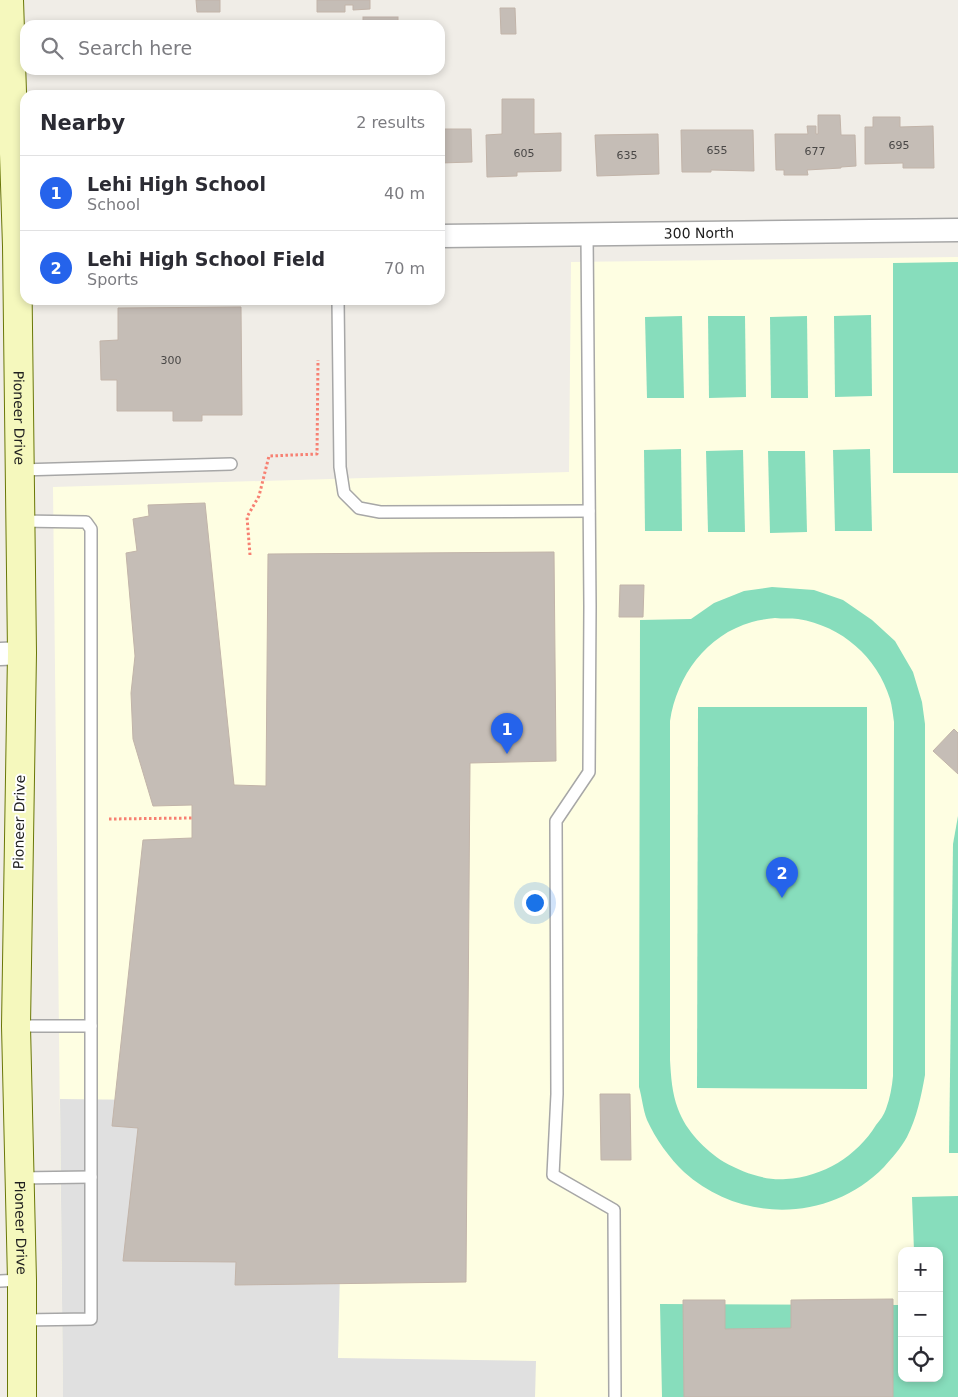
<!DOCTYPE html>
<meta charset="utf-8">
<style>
:root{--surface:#fff;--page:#f2f2f3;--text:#2b2b33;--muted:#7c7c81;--line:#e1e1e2;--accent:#2563eb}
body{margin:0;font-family:"DejaVu Sans",sans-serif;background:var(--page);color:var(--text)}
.controls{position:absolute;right:15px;bottom:15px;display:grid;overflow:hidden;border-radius:10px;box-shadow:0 2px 8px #0003}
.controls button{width:45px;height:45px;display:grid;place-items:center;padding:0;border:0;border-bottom:1px solid var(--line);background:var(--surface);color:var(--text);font:25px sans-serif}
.you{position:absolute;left:534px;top:902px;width:18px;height:18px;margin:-12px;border:4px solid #fff;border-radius:50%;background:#1a73e8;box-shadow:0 0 0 8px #1a73e833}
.badge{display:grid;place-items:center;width:32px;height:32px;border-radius:50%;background:var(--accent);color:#fff;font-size:16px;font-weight:700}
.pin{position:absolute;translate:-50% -41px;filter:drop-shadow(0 1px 2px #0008)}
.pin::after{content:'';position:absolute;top:26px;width:18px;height:15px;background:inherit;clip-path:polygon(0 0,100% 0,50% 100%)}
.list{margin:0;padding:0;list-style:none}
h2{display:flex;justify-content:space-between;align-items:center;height:65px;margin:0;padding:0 20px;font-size:21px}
h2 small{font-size:16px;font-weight:400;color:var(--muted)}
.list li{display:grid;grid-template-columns:32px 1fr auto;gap:15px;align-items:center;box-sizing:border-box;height:75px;padding:0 20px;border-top:1px solid var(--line)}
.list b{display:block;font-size:19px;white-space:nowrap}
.list p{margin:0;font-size:16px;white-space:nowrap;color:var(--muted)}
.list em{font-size:16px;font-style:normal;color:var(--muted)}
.icon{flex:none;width:28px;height:28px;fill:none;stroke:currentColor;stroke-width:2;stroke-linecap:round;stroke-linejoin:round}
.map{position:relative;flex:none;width:958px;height:1397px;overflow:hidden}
.search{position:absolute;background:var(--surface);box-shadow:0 2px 8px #0003;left:20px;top:20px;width:425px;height:55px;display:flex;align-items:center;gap:12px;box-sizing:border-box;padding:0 18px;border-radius:15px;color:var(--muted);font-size:19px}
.panel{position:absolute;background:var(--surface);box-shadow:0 2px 8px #0003;left:20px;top:90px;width:425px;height:215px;border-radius:15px}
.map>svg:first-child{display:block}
</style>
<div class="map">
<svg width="958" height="1397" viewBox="0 0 958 1397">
<rect width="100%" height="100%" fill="#f0ede7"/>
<path fill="#fefee2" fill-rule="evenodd" d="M958,257V1397H63L53,487L569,472L571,262ZM902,1251H939V1378H902Z"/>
<g fill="#87ddbc" fill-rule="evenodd">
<path d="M958,262V473H893V263Z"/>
<path d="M871,315L872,396L835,397L834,316Z"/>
<path d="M682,316L684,398H647L645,317Z"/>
<path d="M708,316H745L746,397L709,398Z"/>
<path d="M807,316L808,398H771L770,317Z"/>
<path d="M681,449L682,531H645L644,450Z"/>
<path d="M870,449L872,531H835L833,450Z"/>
<path d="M743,450L745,532H708L706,451Z"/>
<path d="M768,451H805L807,532L770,533Z"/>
<path d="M772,587L814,590L843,600L872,620L895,641L913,672L922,702L925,724V1075C921,1097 917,1117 907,1137C901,1148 892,1158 884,1167C830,1222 742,1224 684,1172C670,1159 655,1138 647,1120C643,1110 642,1097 639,1087L640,620L691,619L714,603L744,591ZM775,618C783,619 791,618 798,619C842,626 877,657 890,699C892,706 893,715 894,722L893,1076C892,1087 890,1098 886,1109C884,1115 880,1120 876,1125C857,1156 823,1177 786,1179C765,1181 742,1172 724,1162C705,1150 686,1131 678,1109C672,1093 671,1077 670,1060V721C677,676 706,635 752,622C759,620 767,619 775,618Z"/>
<path d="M698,707H867V1089L697,1088Z"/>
<path d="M958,816V1153H949L953,844Z"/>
<path d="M958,1196V1397H662L660,1304L902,1305V1378H939V1251H914L912,1197Z"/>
</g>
<path fill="#e0e0e0" d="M60,1099L240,1101L341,1226L338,1358L536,1361L535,1397H63Z"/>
<g fill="#c5bdb6" stroke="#c2b4a9">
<path d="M196,0H220V12H197Z"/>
<path d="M317,0H370V9L353,10V5H345V12H317Z"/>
<path d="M500,8H515L516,34H501Z"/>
<rect x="363" y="17" width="35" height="8"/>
<path d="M502,99H534V134L561,133V171L517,172V176L487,177L486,135L502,134Z"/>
<path d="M818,115H840L841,135H855L856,166L841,167V168L807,170L808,175H784V170H776L775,134H808L807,126H816V134H818Z"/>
<path d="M873,117H900V127L933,126L934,168H903V163L865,164V127H873Z"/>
<path d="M440,129H471L472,162L440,163Z"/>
<path d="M681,130H753L754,171L711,170V172H682Z"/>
<path d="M658,134L659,174L597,176L595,135Z"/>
<path d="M241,307L242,415H202V421H173V411H117V380H101L100,341L118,340V308Z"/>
<path d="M205,503L234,785L266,786L268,554L554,552L556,761L470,763L466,1282L235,1285L236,1262L123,1261L138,1128L112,1126L143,840L192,838V805L153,806L133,739L131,693L135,656L126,553L137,551L133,519L149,516L148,505Z"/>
<path d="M620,585H644L643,617H619Z"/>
<path d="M954,729L958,733V774L933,751Z"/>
<path d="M600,1094H630L631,1160H601Z"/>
<path d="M893,1299V1397H684L683,1300H725V1329L791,1328V1300Z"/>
</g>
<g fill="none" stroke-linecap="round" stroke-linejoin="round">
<g stroke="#a7a7a7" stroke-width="14">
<g id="lane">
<path d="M587,234L590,606L589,772L556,821L557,1094L553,1175L614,1210L615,1397"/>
<path d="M338,300L340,467L344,493L359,508L380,512L589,511"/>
<path d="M20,470L231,464"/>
<path d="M20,521L86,522L91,529V1319L22,1320"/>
<path d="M16,1026H91"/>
<path d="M19,1178L91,1177"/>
<path d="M0,1281L22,1280"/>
</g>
</g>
<g stroke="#a7a7a7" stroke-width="25">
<g id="street">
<path id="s1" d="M440,236L958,230"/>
<path d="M0,654L22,653"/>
</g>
</g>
<g stroke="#6a7708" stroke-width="30">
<g id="secondary">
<path id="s2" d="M9,0L17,246L22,653L16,1026L22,1280V1397"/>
</g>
</g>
<g stroke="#f78072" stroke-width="3" stroke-dasharray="2.5 2.5" stroke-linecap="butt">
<path d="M250,555L247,517L259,496L269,456L317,454L318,360"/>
<path d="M109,819L192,818"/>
</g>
<use href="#lane" stroke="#fff" stroke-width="11"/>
<use href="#street" stroke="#fff" stroke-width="22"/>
<use href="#secondary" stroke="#f5f8bd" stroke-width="28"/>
</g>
<g text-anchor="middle" stroke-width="4" stroke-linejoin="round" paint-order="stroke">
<g font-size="11" fill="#494746">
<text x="899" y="149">695</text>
<text x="717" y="154">655</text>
<text x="815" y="155">677</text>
<text x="524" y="157">605</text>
<text x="627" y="159">635</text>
<text x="171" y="364">300</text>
</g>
<g font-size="14" fill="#202020" stroke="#fff">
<text dy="5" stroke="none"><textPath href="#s1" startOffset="259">300 North</textPath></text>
<text dy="5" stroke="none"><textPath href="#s2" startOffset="418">Pioneer Drive</textPath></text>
<text transform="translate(19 822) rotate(-89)" y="5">Pioneer Drive</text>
<text dy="5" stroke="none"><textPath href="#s2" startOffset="1228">Pioneer Drive</textPath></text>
</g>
</g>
</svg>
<div class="controls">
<button>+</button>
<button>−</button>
<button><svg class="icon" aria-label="locate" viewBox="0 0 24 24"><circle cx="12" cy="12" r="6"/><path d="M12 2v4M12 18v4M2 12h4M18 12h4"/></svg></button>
</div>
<div class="you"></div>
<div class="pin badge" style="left:507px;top:754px">1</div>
<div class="pin badge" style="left:782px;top:898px">2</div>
<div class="search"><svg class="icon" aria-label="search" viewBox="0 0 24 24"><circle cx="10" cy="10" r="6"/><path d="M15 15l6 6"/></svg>Search here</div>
<section class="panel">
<h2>Nearby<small>2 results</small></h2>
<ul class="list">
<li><span class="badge">1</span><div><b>Lehi High School</b><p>School</p></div><em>40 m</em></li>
<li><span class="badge">2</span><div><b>Lehi High School Field</b><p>Sports</p></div><em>70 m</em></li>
</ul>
</section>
</div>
